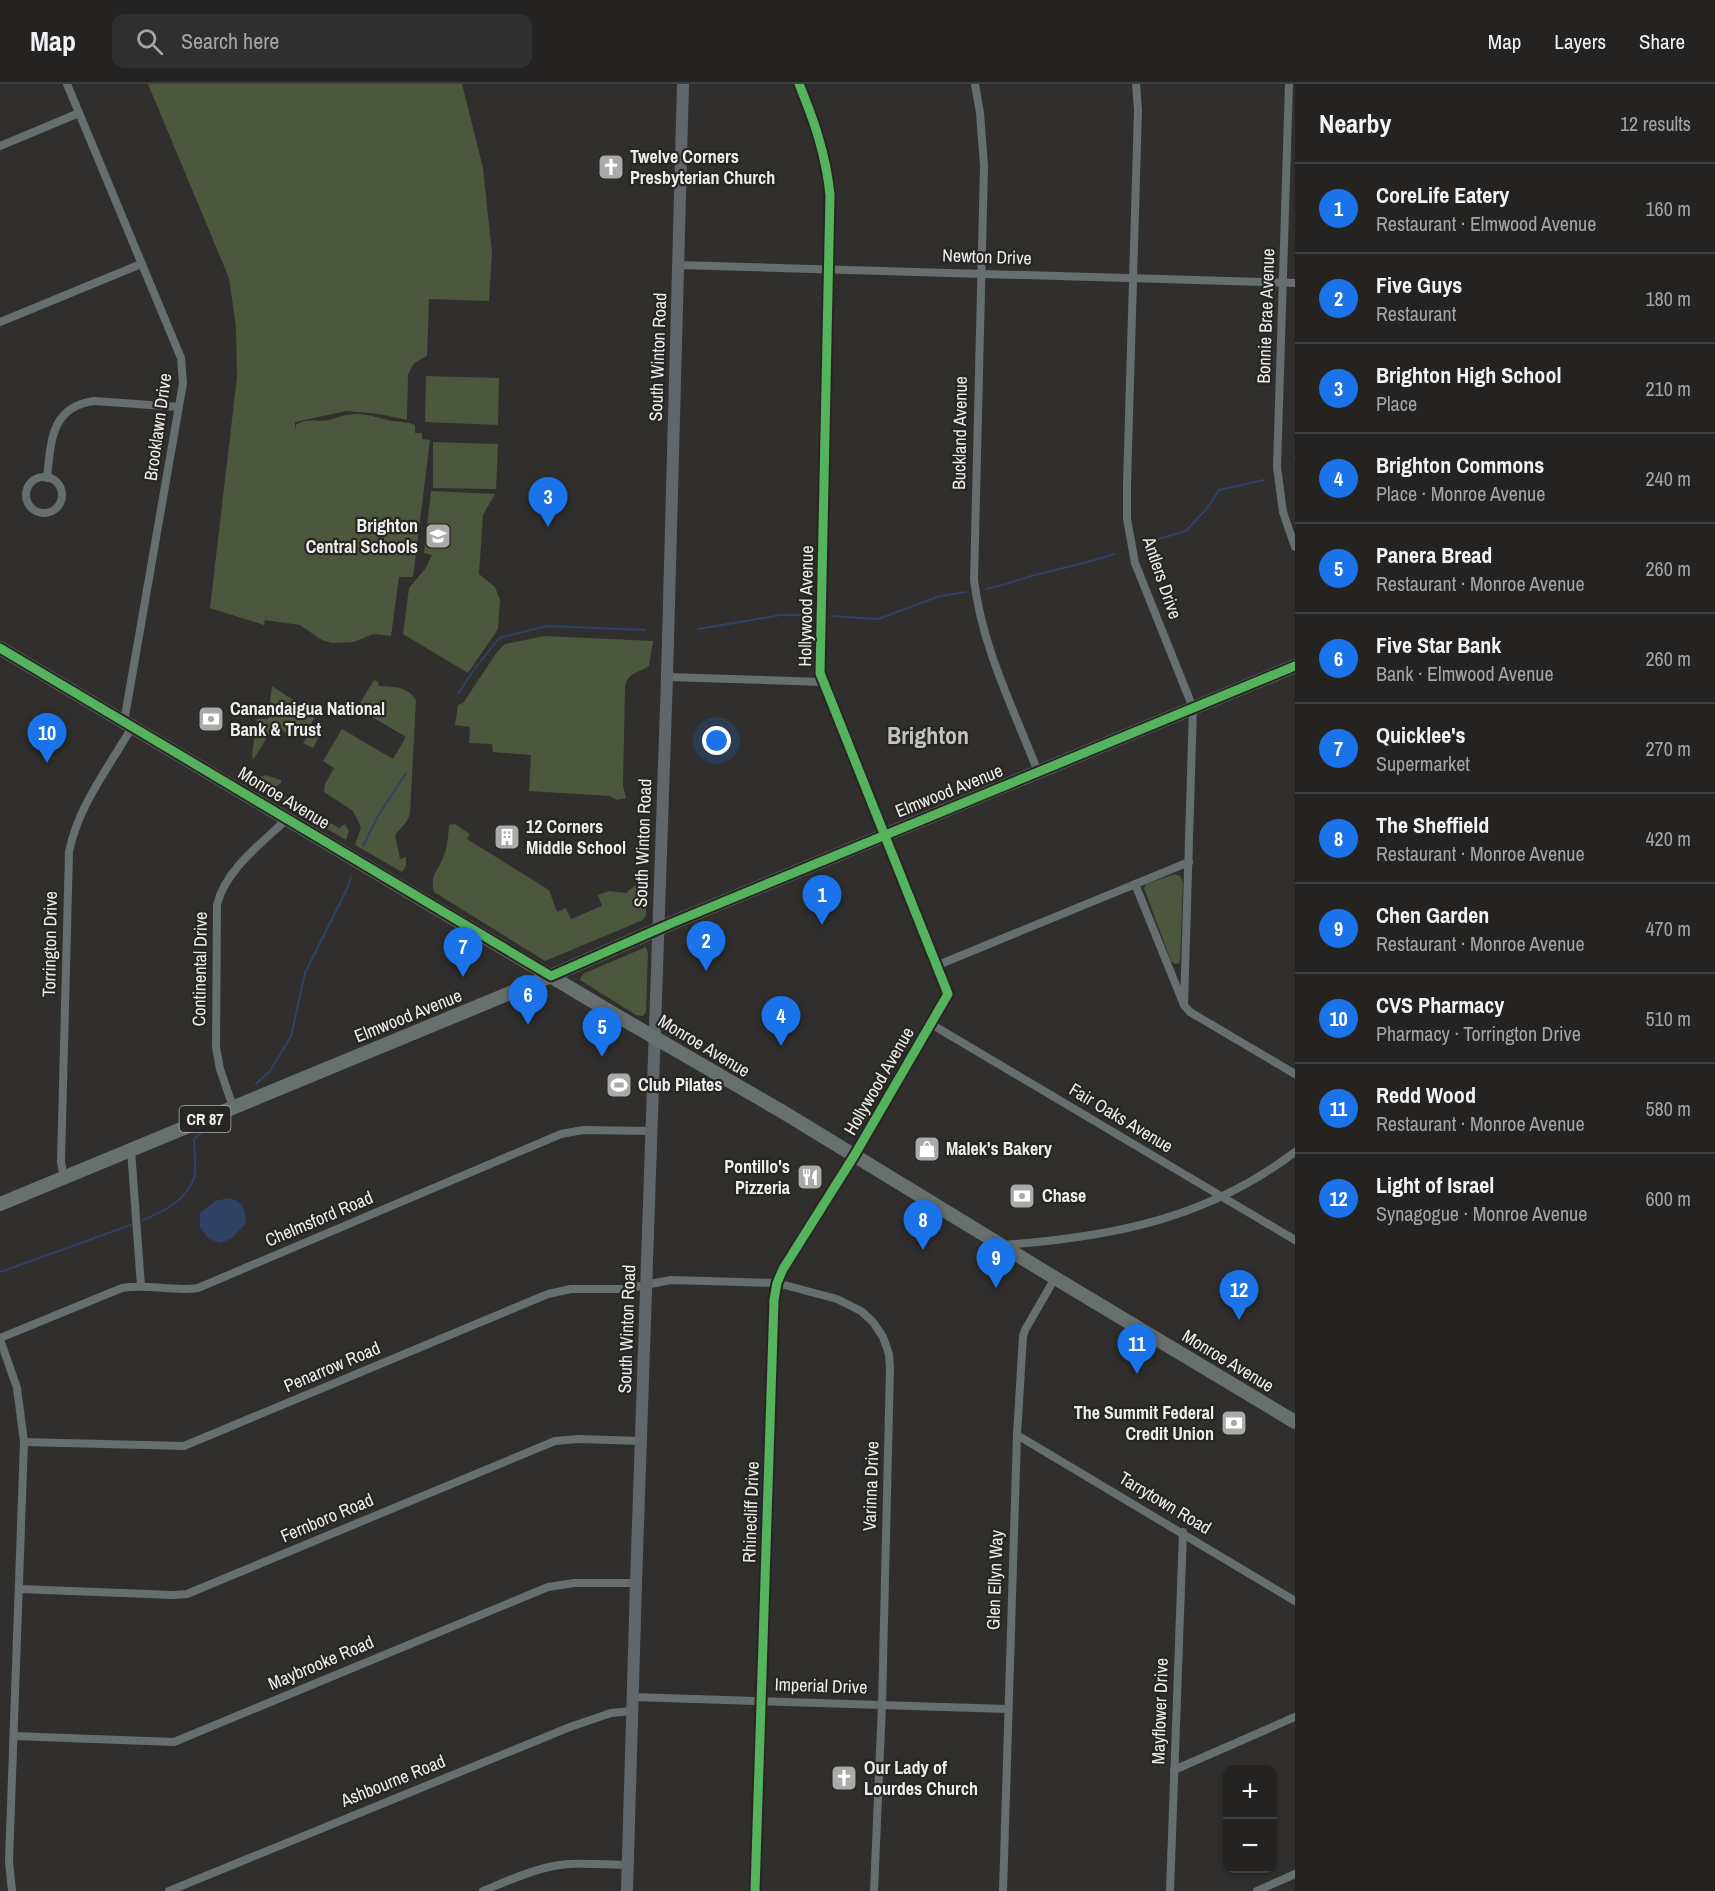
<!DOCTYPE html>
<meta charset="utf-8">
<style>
:root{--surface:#242322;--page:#302f2f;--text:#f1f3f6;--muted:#a3a4a5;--line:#414040;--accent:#1a73e8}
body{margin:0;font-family:"Archivo Narrow",sans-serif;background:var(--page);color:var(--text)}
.controls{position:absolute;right:18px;bottom:18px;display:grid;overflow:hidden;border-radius:12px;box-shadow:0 2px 4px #0004}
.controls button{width:54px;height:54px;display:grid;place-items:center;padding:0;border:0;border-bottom:2px solid var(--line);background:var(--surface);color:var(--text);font:30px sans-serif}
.you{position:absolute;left:717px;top:657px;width:21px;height:21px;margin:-15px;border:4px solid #fff;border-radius:50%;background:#1a73e8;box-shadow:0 0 0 9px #1a73e833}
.badge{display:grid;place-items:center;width:39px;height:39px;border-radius:50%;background:var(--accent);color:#fff;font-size:20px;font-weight:700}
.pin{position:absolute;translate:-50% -50px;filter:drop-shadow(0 2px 3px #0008)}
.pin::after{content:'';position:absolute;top:32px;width:21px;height:18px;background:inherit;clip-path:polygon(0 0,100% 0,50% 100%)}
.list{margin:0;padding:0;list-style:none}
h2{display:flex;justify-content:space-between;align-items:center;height:78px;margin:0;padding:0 24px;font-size:26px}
h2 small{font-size:20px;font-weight:400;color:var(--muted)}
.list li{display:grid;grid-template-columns:39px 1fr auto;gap:18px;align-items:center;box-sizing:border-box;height:90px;padding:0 24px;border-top:2px solid var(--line)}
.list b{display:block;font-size:22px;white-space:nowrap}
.list p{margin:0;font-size:20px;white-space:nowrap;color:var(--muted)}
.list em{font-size:20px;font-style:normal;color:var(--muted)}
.icon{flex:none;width:33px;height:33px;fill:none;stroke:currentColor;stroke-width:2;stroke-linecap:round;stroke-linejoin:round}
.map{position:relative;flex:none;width:1295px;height:1807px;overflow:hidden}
header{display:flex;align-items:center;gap:36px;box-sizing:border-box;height:84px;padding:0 30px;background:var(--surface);border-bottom:2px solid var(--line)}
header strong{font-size:28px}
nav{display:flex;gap:33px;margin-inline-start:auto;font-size:21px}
.search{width:420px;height:54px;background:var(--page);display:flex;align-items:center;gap:15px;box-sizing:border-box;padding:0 21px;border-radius:12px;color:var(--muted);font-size:22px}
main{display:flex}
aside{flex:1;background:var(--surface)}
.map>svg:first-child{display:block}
</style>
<header>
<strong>Map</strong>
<div class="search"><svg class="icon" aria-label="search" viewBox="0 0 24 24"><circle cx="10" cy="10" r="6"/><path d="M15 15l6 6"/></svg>Search here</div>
<nav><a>Map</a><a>Layers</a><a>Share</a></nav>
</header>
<main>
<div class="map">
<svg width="1295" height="1807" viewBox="0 0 1295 1807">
<rect width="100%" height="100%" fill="#302f2e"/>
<g fill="#4d573d">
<path d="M148,0H462L483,84L492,169L489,217L429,215L427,272L414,279L408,290L407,336L379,330L346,327L295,338V345L296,341C306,334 317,338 328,336C334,335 340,332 346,331C363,328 373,333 388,336C397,338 406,337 415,341V349H422V355L430,356L413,493H399L391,552L373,550L354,558L332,559L322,556L300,541L265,536L264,541L210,524L237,293L236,243L229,194Z"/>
<path d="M426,292L499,294L498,341L425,338Z"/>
<path d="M433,358L498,360L496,405L433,404Z"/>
<path d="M431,407L495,410L483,431L479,490L495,503L500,516L498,545L468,589L403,550L409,504L425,485L432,471L424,469Z"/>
<path d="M545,552L653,557L649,582C639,589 629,587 625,602L623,702L626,714L617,716L610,712L529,707L531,671L493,668L492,660L469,659L470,643L455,641L458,621L463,619L497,568L505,560Z"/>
<path d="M374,596L378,598L379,602C394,603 407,602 416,616L410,730L407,737L395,751L400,775L406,773V782L402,788L355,761L361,743L353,727L324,708L325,700L334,684L323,677L342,645L393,675L406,653L357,624Z"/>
<path d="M272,602L316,631L311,640L323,646L313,664L303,659L306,655L300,651L297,655L274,642L253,676L252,671L257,635H268Z"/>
<path d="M265,691L281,696V699L272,705L339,744L345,740L349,747L346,756L252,700L253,697Z"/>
<path d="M455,740L470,750L467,755L549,806L557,828L566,824L571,835L602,822L598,811L609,807L626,809L637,800H646V831L643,836L545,877L434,808C429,790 439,787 444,771C448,762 448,751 449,741Z"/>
<path d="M1175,790L1180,792L1183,798L1180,875L1179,879L1175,880L1171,877L1144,804L1146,800Z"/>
<path d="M646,863L648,869L646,928L643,932L636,931L580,896L582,891L585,889Z"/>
</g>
<path fill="#2f4165" d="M229,1114C243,1117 245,1126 246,1139L232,1154L221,1159L209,1155L200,1143V1129L215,1117Z"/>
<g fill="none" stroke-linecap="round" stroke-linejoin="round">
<g stroke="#2f4165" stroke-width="2">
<path d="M1295,374V373"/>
<path d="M1148,458L1186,447L1208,423L1219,406L1264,396"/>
<path d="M986,505C1002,502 1016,497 1031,492C1059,485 1087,479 1114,470"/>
<path d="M832,532L878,535L940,512L966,508"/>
<path d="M698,545L781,531H808"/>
<path d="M458,610L473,587L499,554L547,542L645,546"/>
<path d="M363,762L378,732L406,689"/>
<path d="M256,1000L270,987L291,952L305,889L346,807L351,793"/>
<path d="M143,1136C164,1127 186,1117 194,1094C197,1083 194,1067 194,1055L211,1040"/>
<path d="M0,1188L131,1141"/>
</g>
<g stroke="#666e6f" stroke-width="8">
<path d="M67,0L181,274L183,299L124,638"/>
<path d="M975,0L980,29L984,82L974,496C982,563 1014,626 1038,688"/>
<path d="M1136,0L1138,26L1127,400V435L1135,479L1193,624L1184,921"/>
<path d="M1289,0L1277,383L1283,428L1295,463"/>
<path d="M0,62L79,29"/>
<path d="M679,181L1295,199"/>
<path d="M0,238L141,180"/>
<circle cx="44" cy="411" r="18"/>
<path d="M47,394C51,359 50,323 94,317L179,323"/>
<path d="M667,593L823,598"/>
<path d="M1135,800L1184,921L1190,928L1295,990"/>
<path d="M938,881L1189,778"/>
<path d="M931,940L1295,1156"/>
<path d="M233,1023L220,985L216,963L217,821C224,787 263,758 287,735"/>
<path d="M131,1066L141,1202"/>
<path d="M64,1094L61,1078L69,768C78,722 109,683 132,643"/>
<path d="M1004,1161C1111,1153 1207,1135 1295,1068"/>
<path d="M0,1254L122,1204C147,1199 173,1208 198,1204L561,1050L583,1046L652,1047"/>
<path d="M0,1255L17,1304L24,1358L9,1777L12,1807"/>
<path d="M1017,1351L1295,1517"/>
<path d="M24,1358L184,1362L548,1210L571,1205H625L671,1196L777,1199L837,1215L861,1227L873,1238L883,1253L889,1270L890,1284L882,1621L874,1807"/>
<path d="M19,1505L174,1511L187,1510L555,1357L578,1355L641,1357"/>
<path d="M633,1613L1007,1625"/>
<path d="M14,1652L174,1658L548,1503L574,1499H636"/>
<path d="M1174,1686L1295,1633"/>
<path d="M169,1807L570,1643L611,1629L632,1627"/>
<path d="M483,1807C505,1798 526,1788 549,1783C574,1777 602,1781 628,1781"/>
<path d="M755,1807L774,1216L777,1199L783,1185L854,1072L948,910L820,589L830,111C826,71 814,36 799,0"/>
<path d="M1003,1807L1017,1351L1023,1252L1025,1246L1055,1194"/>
<path d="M1170,1807L1183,1448"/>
<path d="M1257,1807L1295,1790"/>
</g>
<path stroke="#606669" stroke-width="12" d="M627,1807L636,1499L667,593L683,0"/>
<g stroke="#676f6f" stroke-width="14">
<path d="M0,564L614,930L783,1028L1055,1194L1295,1338"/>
<path d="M0,1120L551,892L672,839L1295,582"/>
</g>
<g stroke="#272623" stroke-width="13">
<g id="cycleway">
<path d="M0,564L551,892L672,839L1295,582"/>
<path d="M755,1807L774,1216L777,1199L783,1185L854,1072L948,910L820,589L830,111C826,71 814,36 799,0"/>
</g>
</g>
<use href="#cycleway" stroke="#56b35d" stroke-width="9"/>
</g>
<defs>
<g id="church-square" transform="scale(1.35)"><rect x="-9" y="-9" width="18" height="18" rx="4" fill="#abaaa9" stroke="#272623"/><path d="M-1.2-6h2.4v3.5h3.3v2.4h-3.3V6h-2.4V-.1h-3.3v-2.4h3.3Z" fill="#fff"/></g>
<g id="school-square" transform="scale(1.35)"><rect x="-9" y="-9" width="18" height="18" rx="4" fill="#abaaa9" stroke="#272623"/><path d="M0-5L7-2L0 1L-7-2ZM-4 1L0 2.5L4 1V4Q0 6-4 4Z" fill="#fff"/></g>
<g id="bank-square" transform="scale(1.35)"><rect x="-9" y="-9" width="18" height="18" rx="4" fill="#abaaa9" stroke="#272623"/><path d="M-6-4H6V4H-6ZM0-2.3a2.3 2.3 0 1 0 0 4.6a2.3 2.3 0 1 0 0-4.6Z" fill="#fff"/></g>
<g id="building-square" transform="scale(1.35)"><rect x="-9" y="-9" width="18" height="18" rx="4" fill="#abaaa9" stroke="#272623"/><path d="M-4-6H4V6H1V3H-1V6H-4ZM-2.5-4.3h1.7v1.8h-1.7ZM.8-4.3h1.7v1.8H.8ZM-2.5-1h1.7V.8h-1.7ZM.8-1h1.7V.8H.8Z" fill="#fff"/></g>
<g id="stadium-square" transform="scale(1.35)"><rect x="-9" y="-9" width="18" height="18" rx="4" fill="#abaaa9" stroke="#272623"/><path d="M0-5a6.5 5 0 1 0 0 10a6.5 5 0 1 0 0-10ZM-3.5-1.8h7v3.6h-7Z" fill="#fff"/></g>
<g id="shop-square" transform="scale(1.35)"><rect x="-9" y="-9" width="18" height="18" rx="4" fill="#abaaa9" stroke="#272623"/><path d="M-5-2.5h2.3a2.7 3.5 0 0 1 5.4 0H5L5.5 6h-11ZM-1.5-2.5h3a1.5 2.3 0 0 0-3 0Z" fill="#fff"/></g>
<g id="restaurant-square" transform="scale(1.35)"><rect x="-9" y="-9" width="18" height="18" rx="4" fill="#abaaa9" stroke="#272623"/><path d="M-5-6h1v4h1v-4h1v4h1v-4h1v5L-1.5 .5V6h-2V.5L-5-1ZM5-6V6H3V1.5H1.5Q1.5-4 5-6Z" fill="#fff"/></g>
</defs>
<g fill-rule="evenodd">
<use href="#church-square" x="611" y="83"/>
<use href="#school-square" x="438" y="452"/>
<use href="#bank-square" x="211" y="635"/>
<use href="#building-square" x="507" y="753"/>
<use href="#stadium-square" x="619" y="1001"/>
<use href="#shop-square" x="927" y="1065"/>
<use href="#restaurant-square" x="810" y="1093"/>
<use href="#bank-square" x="1022" y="1112"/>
<use href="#bank-square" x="1234" y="1339"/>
<use href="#church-square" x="844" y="1694"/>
</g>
<g text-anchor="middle" stroke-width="4.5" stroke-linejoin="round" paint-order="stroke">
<rect fill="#272623" stroke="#b2b1af" stroke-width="1.5" x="179.5" y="1022" width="51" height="26" rx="4.5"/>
<g font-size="16" font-weight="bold" fill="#ededeb">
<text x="205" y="1041">CR 87</text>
</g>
<g font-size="18" font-weight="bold" fill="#ededeb" stroke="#272623" text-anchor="start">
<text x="630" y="79">Twelve Corners<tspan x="630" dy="21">Presbyterian Church</tspan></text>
<text x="418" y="448" text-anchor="end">Brighton<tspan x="418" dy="21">Central Schools</tspan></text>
<text x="230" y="631">Canandaigua National<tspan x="230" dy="21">Bank &amp; Trust</tspan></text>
<text x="526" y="749">12 Corners<tspan x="526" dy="21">Middle School</tspan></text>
<text x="638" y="1007">Club Pilates</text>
<text x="946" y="1071">Malek's Bakery</text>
<text x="790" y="1089" text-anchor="end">Pontillo's<tspan x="790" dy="21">Pizzeria</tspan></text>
<text x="1042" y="1118">Chase</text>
<text x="1214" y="1335" text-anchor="end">The Summit Federal<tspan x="1214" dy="21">Credit Union</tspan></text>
<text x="864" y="1690">Our Lady of<tspan x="864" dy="21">Lourdes Church</tspan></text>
</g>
<g font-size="18" fill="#ededeb" stroke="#272623">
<text transform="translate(987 173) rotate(2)" y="6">Newton Drive</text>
<text transform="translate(1266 232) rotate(-88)" y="6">Bonnie Brae Avenue</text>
<text transform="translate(658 273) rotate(-88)" y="6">South Winton Road</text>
<text transform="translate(158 343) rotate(-82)" y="6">Brooklawn Drive</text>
<text transform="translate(960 349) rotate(-89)" y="6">Buckland Avenue</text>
<text transform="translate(1162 494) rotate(71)" y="6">Antlers Drive</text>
<text transform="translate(806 522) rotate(-89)" y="6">Hollywood Avenue</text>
<text transform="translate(949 707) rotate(-22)" y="6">Elmwood Avenue</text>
<text transform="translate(284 714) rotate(31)" y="6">Monroe Avenue</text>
<text transform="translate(643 759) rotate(-88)" y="6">South Winton Road</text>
<text transform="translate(50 860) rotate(-89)" y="6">Torrington Drive</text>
<text transform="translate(200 885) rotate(-89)" y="6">Continental Drive</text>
<text transform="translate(408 932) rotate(-22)" y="6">Elmwood Avenue</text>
<text transform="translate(704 962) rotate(31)" y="6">Monroe Avenue</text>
<text transform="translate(879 997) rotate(-60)" y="6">Hollywood Avenue</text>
<text transform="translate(1121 1034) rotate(31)" y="6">Fair Oaks Avenue</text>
<text transform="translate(319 1135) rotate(-23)" y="6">Chelmsford Road</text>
<text transform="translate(627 1245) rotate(-88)" y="6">South Winton Road</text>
<text transform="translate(1228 1277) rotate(31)" y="6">Monroe Avenue</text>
<text transform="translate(332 1283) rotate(-23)" y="6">Penarrow Road</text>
<text transform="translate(871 1402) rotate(-88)" y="6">Varinna Drive</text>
<text transform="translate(1165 1419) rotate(31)" y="6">Tarrytown Road</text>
<text transform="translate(751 1428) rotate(-88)" y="6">Rhinecliff Drive</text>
<text transform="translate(327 1434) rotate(-23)" y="6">Fernboro Road</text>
<text transform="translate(995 1496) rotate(-88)" y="6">Glen Ellyn Way</text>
<text transform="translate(321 1579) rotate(-23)" y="6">Maybrooke Road</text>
<text transform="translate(821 1602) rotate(2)" y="6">Imperial Drive</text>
<text transform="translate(1160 1627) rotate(-88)" y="6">Mayflower Drive</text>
<text transform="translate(393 1697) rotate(-22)" y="6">Ashbourne Road</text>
</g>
<g font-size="24" font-weight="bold" fill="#c3c2be" stroke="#272623">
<text x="928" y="660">Brighton</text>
</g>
</g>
</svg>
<div class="controls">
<button>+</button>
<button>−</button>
</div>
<div class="you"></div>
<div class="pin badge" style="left:822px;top:841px">1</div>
<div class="pin badge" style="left:706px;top:887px">2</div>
<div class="pin badge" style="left:548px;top:443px">3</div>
<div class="pin badge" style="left:781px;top:962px">4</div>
<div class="pin badge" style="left:602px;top:973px">5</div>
<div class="pin badge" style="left:528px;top:941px">6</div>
<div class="pin badge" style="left:463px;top:893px">7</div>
<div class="pin badge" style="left:923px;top:1166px">8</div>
<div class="pin badge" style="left:996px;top:1204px">9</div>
<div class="pin badge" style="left:47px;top:679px">10</div>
<div class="pin badge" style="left:1137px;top:1290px">11</div>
<div class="pin badge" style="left:1239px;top:1236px">12</div>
</div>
<aside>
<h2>Nearby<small>12 results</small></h2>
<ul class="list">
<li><span class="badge">1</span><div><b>CoreLife Eatery</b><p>Restaurant · Elmwood Avenue</p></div><em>160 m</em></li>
<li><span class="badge">2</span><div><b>Five Guys</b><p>Restaurant</p></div><em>180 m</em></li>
<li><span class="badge">3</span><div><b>Brighton High School</b><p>Place</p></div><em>210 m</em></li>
<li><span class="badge">4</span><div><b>Brighton Commons</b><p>Place · Monroe Avenue</p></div><em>240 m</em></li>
<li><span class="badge">5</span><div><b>Panera Bread</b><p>Restaurant · Monroe Avenue</p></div><em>260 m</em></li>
<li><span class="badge">6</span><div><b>Five Star Bank</b><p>Bank · Elmwood Avenue</p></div><em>260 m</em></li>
<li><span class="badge">7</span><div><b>Quicklee's</b><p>Supermarket</p></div><em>270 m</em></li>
<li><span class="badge">8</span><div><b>The Sheffield</b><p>Restaurant · Monroe Avenue</p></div><em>420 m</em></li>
<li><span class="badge">9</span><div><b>Chen Garden</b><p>Restaurant · Monroe Avenue</p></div><em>470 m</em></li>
<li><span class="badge">10</span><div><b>CVS Pharmacy</b><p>Pharmacy · Torrington Drive</p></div><em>510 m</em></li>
<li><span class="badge">11</span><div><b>Redd Wood</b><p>Restaurant · Monroe Avenue</p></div><em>580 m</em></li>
<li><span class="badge">12</span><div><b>Light of Israel</b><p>Synagogue · Monroe Avenue</p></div><em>600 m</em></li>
</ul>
</aside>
</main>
